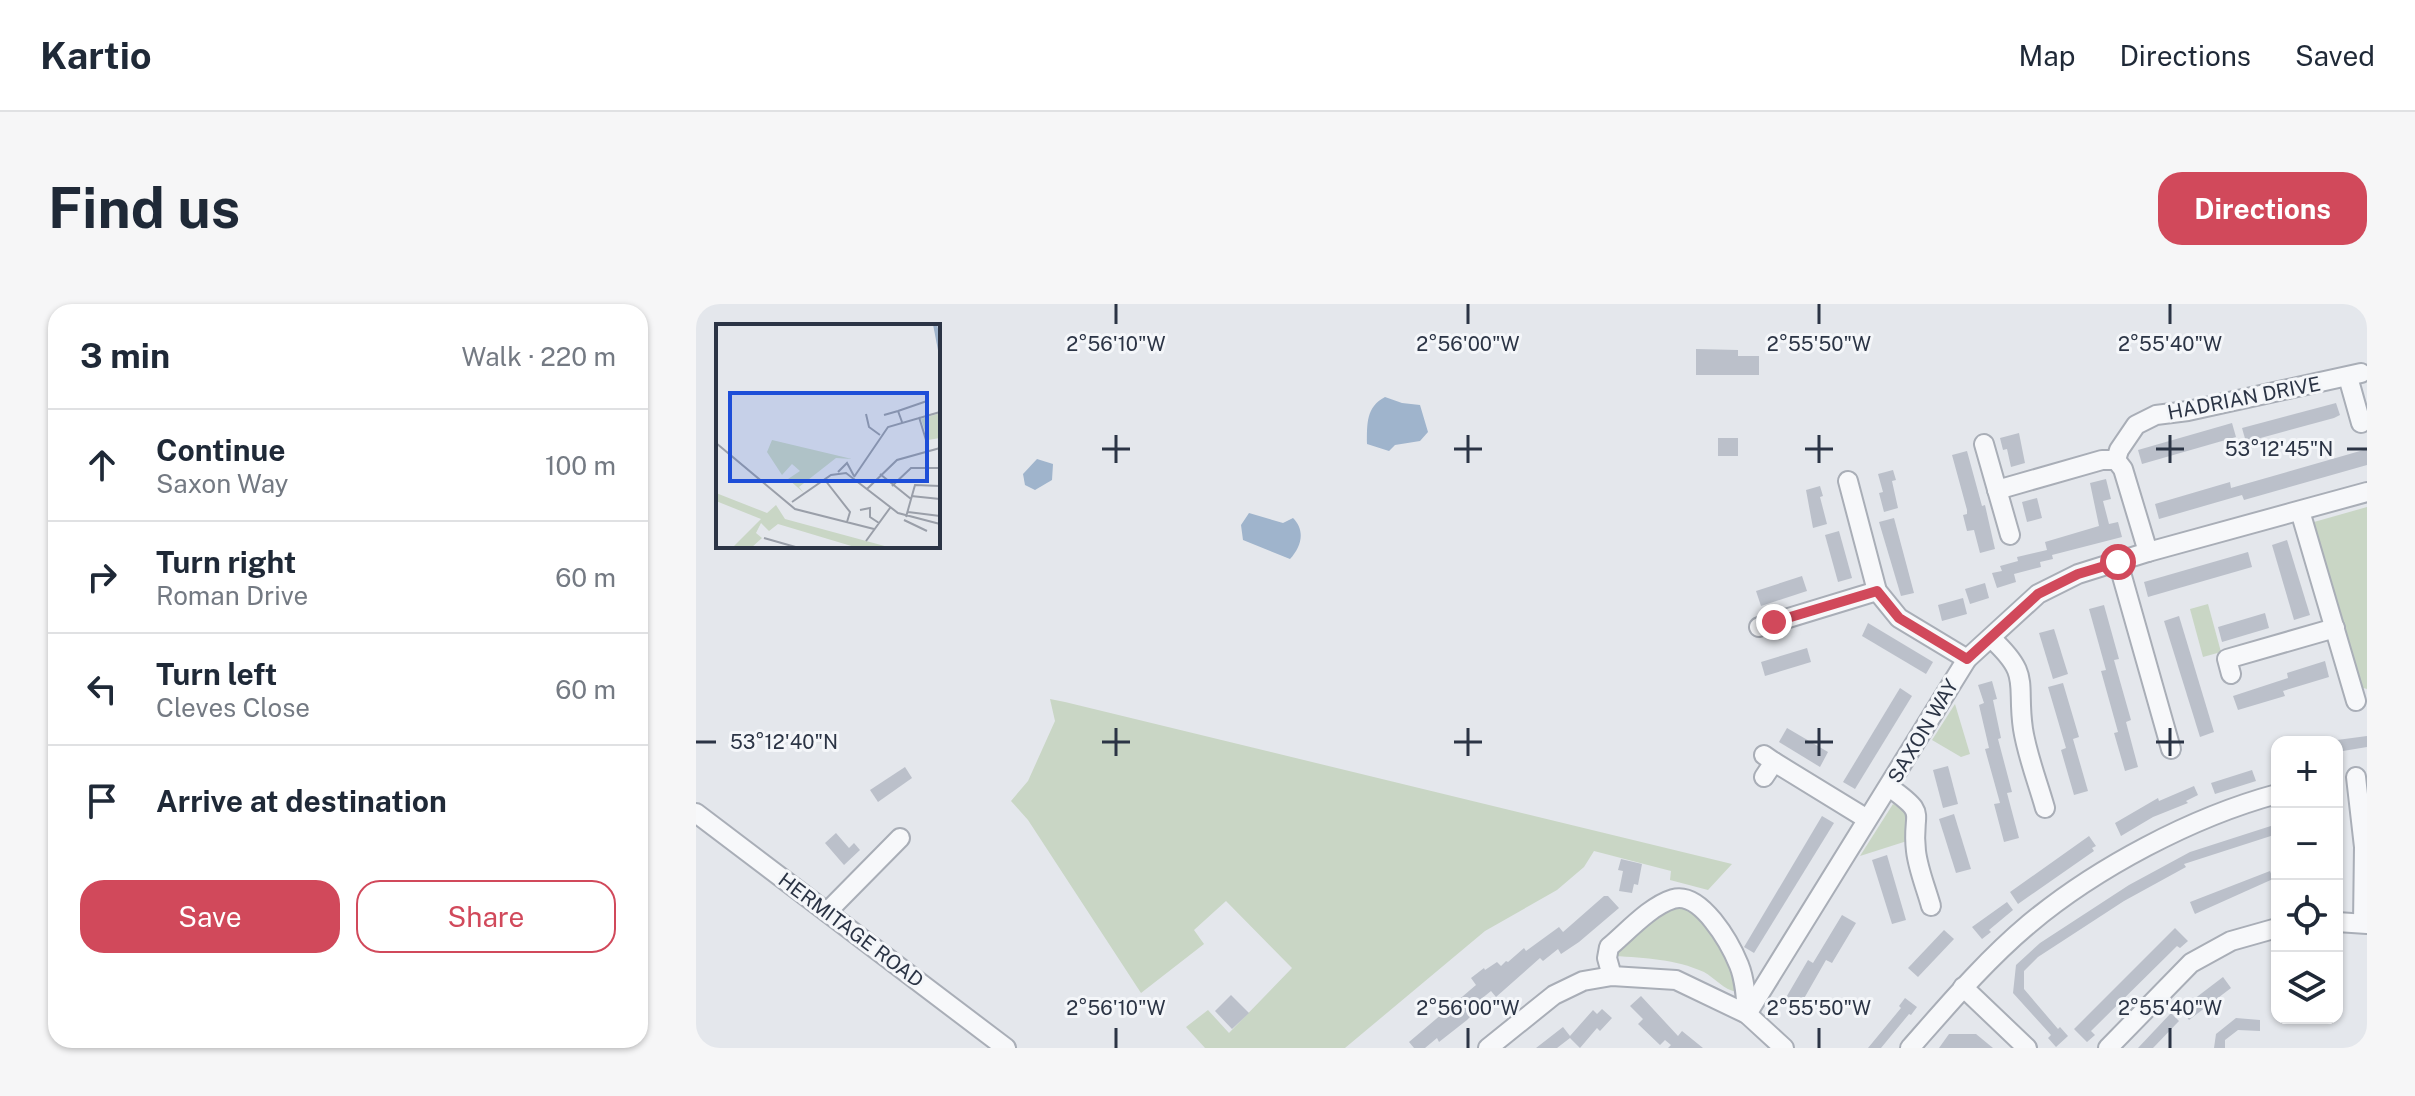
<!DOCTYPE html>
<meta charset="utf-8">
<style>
:root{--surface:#fff;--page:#f6f6f7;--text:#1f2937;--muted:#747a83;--line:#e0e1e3;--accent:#d1495b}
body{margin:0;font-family:"Public Sans",sans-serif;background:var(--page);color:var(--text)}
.controls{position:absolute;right:24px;bottom:24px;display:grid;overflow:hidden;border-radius:16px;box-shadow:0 2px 6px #0004}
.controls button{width:72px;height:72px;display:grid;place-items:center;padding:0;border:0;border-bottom:2px solid var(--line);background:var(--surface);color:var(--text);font:40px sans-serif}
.stop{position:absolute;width:24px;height:24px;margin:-18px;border:6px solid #d1495b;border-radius:50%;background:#fff}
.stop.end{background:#d1495b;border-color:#fff;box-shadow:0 2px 8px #0008}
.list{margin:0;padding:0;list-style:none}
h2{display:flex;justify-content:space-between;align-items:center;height:104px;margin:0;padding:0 32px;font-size:34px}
h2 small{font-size:26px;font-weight:400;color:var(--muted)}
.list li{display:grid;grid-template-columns:52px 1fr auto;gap:24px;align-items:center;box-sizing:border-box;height:112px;padding:0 32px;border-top:2px solid var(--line)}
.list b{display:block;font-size:30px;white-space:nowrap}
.list p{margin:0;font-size:26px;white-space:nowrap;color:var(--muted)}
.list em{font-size:26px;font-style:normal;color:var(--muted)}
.actions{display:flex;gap:16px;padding:24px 32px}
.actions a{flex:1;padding:18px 0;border:2px solid var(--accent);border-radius:24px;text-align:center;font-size:28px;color:var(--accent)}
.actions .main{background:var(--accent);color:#fff}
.icon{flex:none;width:44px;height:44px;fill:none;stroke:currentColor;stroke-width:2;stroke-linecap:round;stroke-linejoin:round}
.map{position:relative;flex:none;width:1671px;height:744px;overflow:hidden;border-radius:24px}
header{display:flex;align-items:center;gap:48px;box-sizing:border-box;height:112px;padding:0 40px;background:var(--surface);border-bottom:2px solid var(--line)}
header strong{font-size:38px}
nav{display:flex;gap:44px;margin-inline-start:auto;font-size:28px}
.intro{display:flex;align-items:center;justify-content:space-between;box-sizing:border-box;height:192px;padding:0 48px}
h1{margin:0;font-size:56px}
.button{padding:20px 36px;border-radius:24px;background:var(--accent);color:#fff;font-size:28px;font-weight:700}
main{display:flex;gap:48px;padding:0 48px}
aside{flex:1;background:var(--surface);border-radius:24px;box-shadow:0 2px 6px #0004}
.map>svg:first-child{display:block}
</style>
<header>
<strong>Kartio</strong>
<nav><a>Map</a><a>Directions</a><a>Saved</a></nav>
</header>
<div class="intro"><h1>Find us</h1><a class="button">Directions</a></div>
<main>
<aside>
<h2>3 min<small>Walk · 220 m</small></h2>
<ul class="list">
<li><svg class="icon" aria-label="ahead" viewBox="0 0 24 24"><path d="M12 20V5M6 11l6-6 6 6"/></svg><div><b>Continue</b><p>Saxon Way</p></div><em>100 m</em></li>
<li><svg class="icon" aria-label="right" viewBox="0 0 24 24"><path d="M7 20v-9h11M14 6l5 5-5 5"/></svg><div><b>Turn right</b><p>Roman Drive</p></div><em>60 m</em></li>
<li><svg class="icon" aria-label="left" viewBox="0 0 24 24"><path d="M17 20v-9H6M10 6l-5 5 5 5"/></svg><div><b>Turn left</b><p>Cleves Close</p></div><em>60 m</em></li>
<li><svg class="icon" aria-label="arrive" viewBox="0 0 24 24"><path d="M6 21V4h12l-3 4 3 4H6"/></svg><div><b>Arrive at destination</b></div></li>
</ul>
<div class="actions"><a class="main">Save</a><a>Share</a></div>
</aside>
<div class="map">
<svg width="1671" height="744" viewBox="0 0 1671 744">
<rect width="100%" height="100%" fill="#e4e7ec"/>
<g fill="#c9d6c5">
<path d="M1671,203V385L1660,382L1614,226L1618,218Z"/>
<path d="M1512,300L1525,348L1507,353L1494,305Z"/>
<path d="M354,395L369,398L1036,560L1012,586L974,576L975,567L898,547L888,563L861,586L789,627L649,744H509L490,723L512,706L533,729L596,664L530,597L498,626L508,640L445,689L332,516L315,497L332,477L359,417Z"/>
<path d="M1259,400L1274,450L1265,453L1236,436Z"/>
<path d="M1197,500L1216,511L1211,537L1164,552Z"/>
<path d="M985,603L998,607L1010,618L1040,670L1041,688C1028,686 1019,674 1008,668C979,655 950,654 918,652V645L964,608Z"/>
</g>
<g fill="#9fb4cc">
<path d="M689,93L706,99L724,101L732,128L724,137L699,141L693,147L671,140C671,120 670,103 689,93Z"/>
<path d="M341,155L357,160L356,176L339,186L329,181L327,170Z"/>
<path d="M553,209L587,219L597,214C610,227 605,243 594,255L547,236L545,221Z"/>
</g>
<g fill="#bbc0ca">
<path d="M1000,45L1042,46V52H1063V71H1000Z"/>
<path d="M1640,99L1644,111L1638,114L1550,138L1546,124Z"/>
<path d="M1536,119L1540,133L1446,160L1442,146Z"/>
<path d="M1323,129L1329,159L1315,163L1311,145L1307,146L1304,134Z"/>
<rect x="1022" y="134" width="20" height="18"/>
<path d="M1671,145V161L1548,196L1546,191L1463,215L1459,200L1534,178L1535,184Z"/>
<path d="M1271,147L1286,202L1289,201L1299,245L1284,249L1278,226L1271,227L1267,211L1271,210V206L1256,151Z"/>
<path d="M1197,166L1200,176L1196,177L1202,204L1188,208L1183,189L1187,188L1182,170Z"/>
<path d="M1410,175L1415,195L1407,197L1413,220L1422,218L1426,233L1356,251L1357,255L1344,258L1345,263L1318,270L1320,278L1301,284L1296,269L1306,267L1304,262L1322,257L1321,253L1351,246L1349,238L1403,222L1394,179Z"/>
<path d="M1124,182L1127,192L1124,193L1131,220L1117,224L1110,186Z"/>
<path d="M1341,194L1346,214L1331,218L1326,198Z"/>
<path d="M1198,214L1218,289L1205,292L1183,218Z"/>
<path d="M1143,227L1156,274L1142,278L1129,231Z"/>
<path d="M1591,236L1614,311L1598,316L1576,241Z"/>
<path d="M1552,248L1556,263L1452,293L1448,278Z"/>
<path d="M1106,272L1111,287L1065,302L1060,287Z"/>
<path d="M1289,279L1293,294L1274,300L1269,285Z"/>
<path d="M1267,294L1271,310L1246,317L1242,301Z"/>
<path d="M1408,301L1423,355L1418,356L1435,416L1430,418L1442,463L1429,467L1418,429L1422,428L1405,367L1410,366L1393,305Z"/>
<path d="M1569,309L1573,324L1526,338L1522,323Z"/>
<path d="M1483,312L1518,428L1504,433L1468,317Z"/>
<path d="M1172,319L1237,358L1230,370L1166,332Z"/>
<path d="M1358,325L1372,370L1357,375L1343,329Z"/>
<path d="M1111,344L1115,358L1069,372L1065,358Z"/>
<path d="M1629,357L1633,373L1587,387L1589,392L1542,406L1537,392L1592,374L1591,369Z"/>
<path d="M1296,377L1301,395L1297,396L1305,434L1302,435L1316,488L1311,489L1323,534L1308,538L1298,500L1304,499L1289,445L1293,444L1283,401L1288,399L1282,381Z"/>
<path d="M1367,379L1383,433L1377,435L1392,487L1378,491L1365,446L1370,444L1352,383Z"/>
<path d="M1204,384L1216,392L1159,485L1147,478Z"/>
<path d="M1091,424L1132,448L1124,463L1083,438Z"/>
<path d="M1671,432V443L1641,448V436Z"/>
<path d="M1252,462L1262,500L1247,504L1237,466Z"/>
<path d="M209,463L216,474L182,498L174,486Z"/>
<path d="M1556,466L1560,477L1519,490L1515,479Z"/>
<path d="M1498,482L1502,491L1490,497L1492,499L1457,513L1425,532L1419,519L1462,494L1463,497Z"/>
<path d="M1258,510L1275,565L1260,569L1243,515Z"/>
<path d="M1126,512L1138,519L1058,649L1048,643Z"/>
<path d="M1581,520V530L1488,560L1490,563L1428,597L1342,653L1328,667V685L1362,725L1364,723L1372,732L1360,743L1352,734L1355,731L1317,689L1320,661L1344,639L1433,581L1494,548Z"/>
<path d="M140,529L153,544L158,539L164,546L148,561L129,539Z"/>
<path d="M1393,532L1400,542L1396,544L1398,547L1322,600L1314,588Z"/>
<path d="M1191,551L1210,616L1196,620L1176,556Z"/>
<path d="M925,555L946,560L942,581L938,580L936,589L923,587L927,567L922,566Z"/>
<path d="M1574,567L1577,575L1499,610L1498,608L1494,598Z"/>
<path d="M908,592H912L923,604L883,638L865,650L862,645L847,657L844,654L800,693L795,687L779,700L783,704L771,716L743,738L741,734L729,744H718L713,738L780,681L775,674L788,664L789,666L801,658L805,662L810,657L812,658L828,644L830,647L863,623L867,628Z"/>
<path d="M1311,598L1317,606L1293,626L1295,628L1286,635L1276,623Z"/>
<path d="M1146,611L1160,619L1136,659L1130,656L1102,705L1088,697L1112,656L1117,659Z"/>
<path d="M1479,624L1492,637L1484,644L1481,642L1395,727L1399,731L1391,738L1378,725Z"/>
<path d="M1248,626L1258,635L1222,673L1212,664Z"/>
<path d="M1527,673L1535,684L1493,716L1485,705Z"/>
<path d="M535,691L553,709L536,725L519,707Z"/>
<path d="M945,692L982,732L986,727L1007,744H972L975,741L969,736L964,741L942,720L947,715L934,702Z"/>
<path d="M1209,694L1221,703L1215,711L1213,710L1185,744H1172L1205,704L1203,702Z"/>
<path d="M906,705L916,714L904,727L901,724L884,744L874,734L861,744H840L867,723L874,732L897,706L901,710Z"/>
<path d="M1475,709L1483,717L1457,744H1442Z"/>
<path d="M1540,714L1564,716V727L1542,726L1529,736V744H1518L1520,730Z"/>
<path d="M1253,730H1280L1297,744H1243Z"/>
</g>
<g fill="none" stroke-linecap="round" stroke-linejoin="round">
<g stroke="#a9aeb7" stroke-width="22">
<g id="minor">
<path d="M1652,73L1665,119"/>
<path d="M1288,140L1314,231"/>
<path d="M1420,156L1423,146L1440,121L1460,111L1492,107L1665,69"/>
<path d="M1152,177L1181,287L1203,314L1271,355"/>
<path d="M1301,186L1406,156H1420L1427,165L1452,248"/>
<path d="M1604,207L1660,397"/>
<path d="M1422,258L1475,445"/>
<path d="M1063,323L1181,287"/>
<path d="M1295,334C1336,372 1320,377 1327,425C1331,451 1342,479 1349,504"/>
<path d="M1535,370L1531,355L1639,324"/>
<path d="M1068,451L1078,458L1068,473"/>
<path d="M1078,458L1171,515"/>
<path d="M1660,473L1668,543L1667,619"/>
<path d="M1193,483C1234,512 1215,506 1220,547C1222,565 1230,584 1235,602"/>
<path d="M0,509L310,744"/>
<path d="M131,608L204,534"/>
<path d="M1641,618L1671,620"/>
<path d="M916,672L911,654L913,643C931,628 954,602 977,595C1005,587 1034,639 1043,661C1049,676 1050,694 1051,710"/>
<path d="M1267,683L1331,744"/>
<path d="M1051,710L1271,355L1342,290L1382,270L1452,248L1671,188"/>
<path d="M792,744L858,691L887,677L916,672L980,676L1051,710L1088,744"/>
<path d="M1214,744C1252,701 1289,657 1333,620C1400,564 1496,513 1581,490"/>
<path d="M1412,744L1495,659L1535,637L1581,624"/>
</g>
</g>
<use href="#minor" stroke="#f7f8fa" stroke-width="18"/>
</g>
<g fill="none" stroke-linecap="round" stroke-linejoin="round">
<path stroke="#d1495b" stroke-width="10" d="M1078,318L1181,287L1203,314L1271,355L1342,290L1382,270L1422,258"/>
</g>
<path fill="none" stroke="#2b3445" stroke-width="3" d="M420,0V20M772,0V20M1123,0V20M1474,0V20M420,131V159M772,131V159M1123,131V159M1474,131V159M406,145H434M758,145H786M1109,145H1137M1460,145H1488M1651,145H1671M420,424V452M772,424V452M1123,424V452M1474,424V452M0,438H20M406,438H434M758,438H786M1109,438H1137M1460,438H1488M420,724V744M772,724V744M1123,724V744M1474,724V744"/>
<g text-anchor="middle" stroke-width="6" stroke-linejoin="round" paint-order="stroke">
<g font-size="20" fill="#2b3445" stroke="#f4f6f9">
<text transform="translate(1548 94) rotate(-11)" y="7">HADRIAN DRIVE</text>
<text transform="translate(1227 427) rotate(-59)" y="7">SAXON WAY</text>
<text transform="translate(155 626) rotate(37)" y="7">HERMITAGE ROAD</text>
</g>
</g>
<g transform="translate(20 20)">
<rect width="224" height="224" fill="#e4e7ec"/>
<path d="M224,89V114L212,116L205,95ZM56,116L136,135L120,134L83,163L88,169L72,155L84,147L76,140L66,151L51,128ZM0,169L51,189L60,181L69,195L176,224H142L62,200L53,207L45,199L40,209L46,214L35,224H16L45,195L0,177Z" fill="#c9d6c5"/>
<path fill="none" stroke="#9fb4cc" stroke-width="4" d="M219,0L224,26"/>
<path fill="none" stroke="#9a9fa9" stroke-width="2" d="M182,87L211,77M150,90L153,103L164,111M168,91L182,87L186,98M203,93L210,116M0,119L79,185L158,205M122,148L131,139L138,152M164,150L195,175M138,153L172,103L224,88M109,156L134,188L131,198M176,162L195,144H224M151,165L181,136L224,124M195,172L224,175M76,178L115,151L130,149L182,189L224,200M144,186L154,184V193L163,199M192,188L224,192M190,193L199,161L224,162M188,196L211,207M48,214L83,224M150,217L174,184"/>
<path fill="#1d4ed8" fill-opacity="0.15" stroke="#1d4ed8" stroke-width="4" d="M14,69H211V157H14Z"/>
<rect width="224" height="224" fill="none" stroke="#2b3445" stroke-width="4"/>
</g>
<g font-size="20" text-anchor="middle" fill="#2b3445" stroke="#f4f6f9" stroke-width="6" stroke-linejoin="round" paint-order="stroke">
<text x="420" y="47">2°56'10"W</text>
<text x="772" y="47">2°56'00"W</text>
<text x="1123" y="47">2°55'50"W</text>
<text x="1474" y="47">2°55'40"W</text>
<text x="1583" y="152">53°12'45"N</text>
<text x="88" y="445">53°12'40"N</text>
<text x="420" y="711">2°56'10"W</text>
<text x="772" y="711">2°56'00"W</text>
<text x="1123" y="711">2°55'50"W</text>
<text x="1474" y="711">2°55'40"W</text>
</g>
</svg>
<div class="controls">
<button>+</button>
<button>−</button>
<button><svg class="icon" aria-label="locate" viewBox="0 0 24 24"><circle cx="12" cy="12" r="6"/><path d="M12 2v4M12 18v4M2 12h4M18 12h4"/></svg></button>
<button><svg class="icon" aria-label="layers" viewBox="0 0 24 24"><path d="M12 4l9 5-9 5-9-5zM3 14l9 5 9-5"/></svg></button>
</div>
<div class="stop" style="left:1422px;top:258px"></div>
<div class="stop end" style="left:1078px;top:318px"></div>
</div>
</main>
